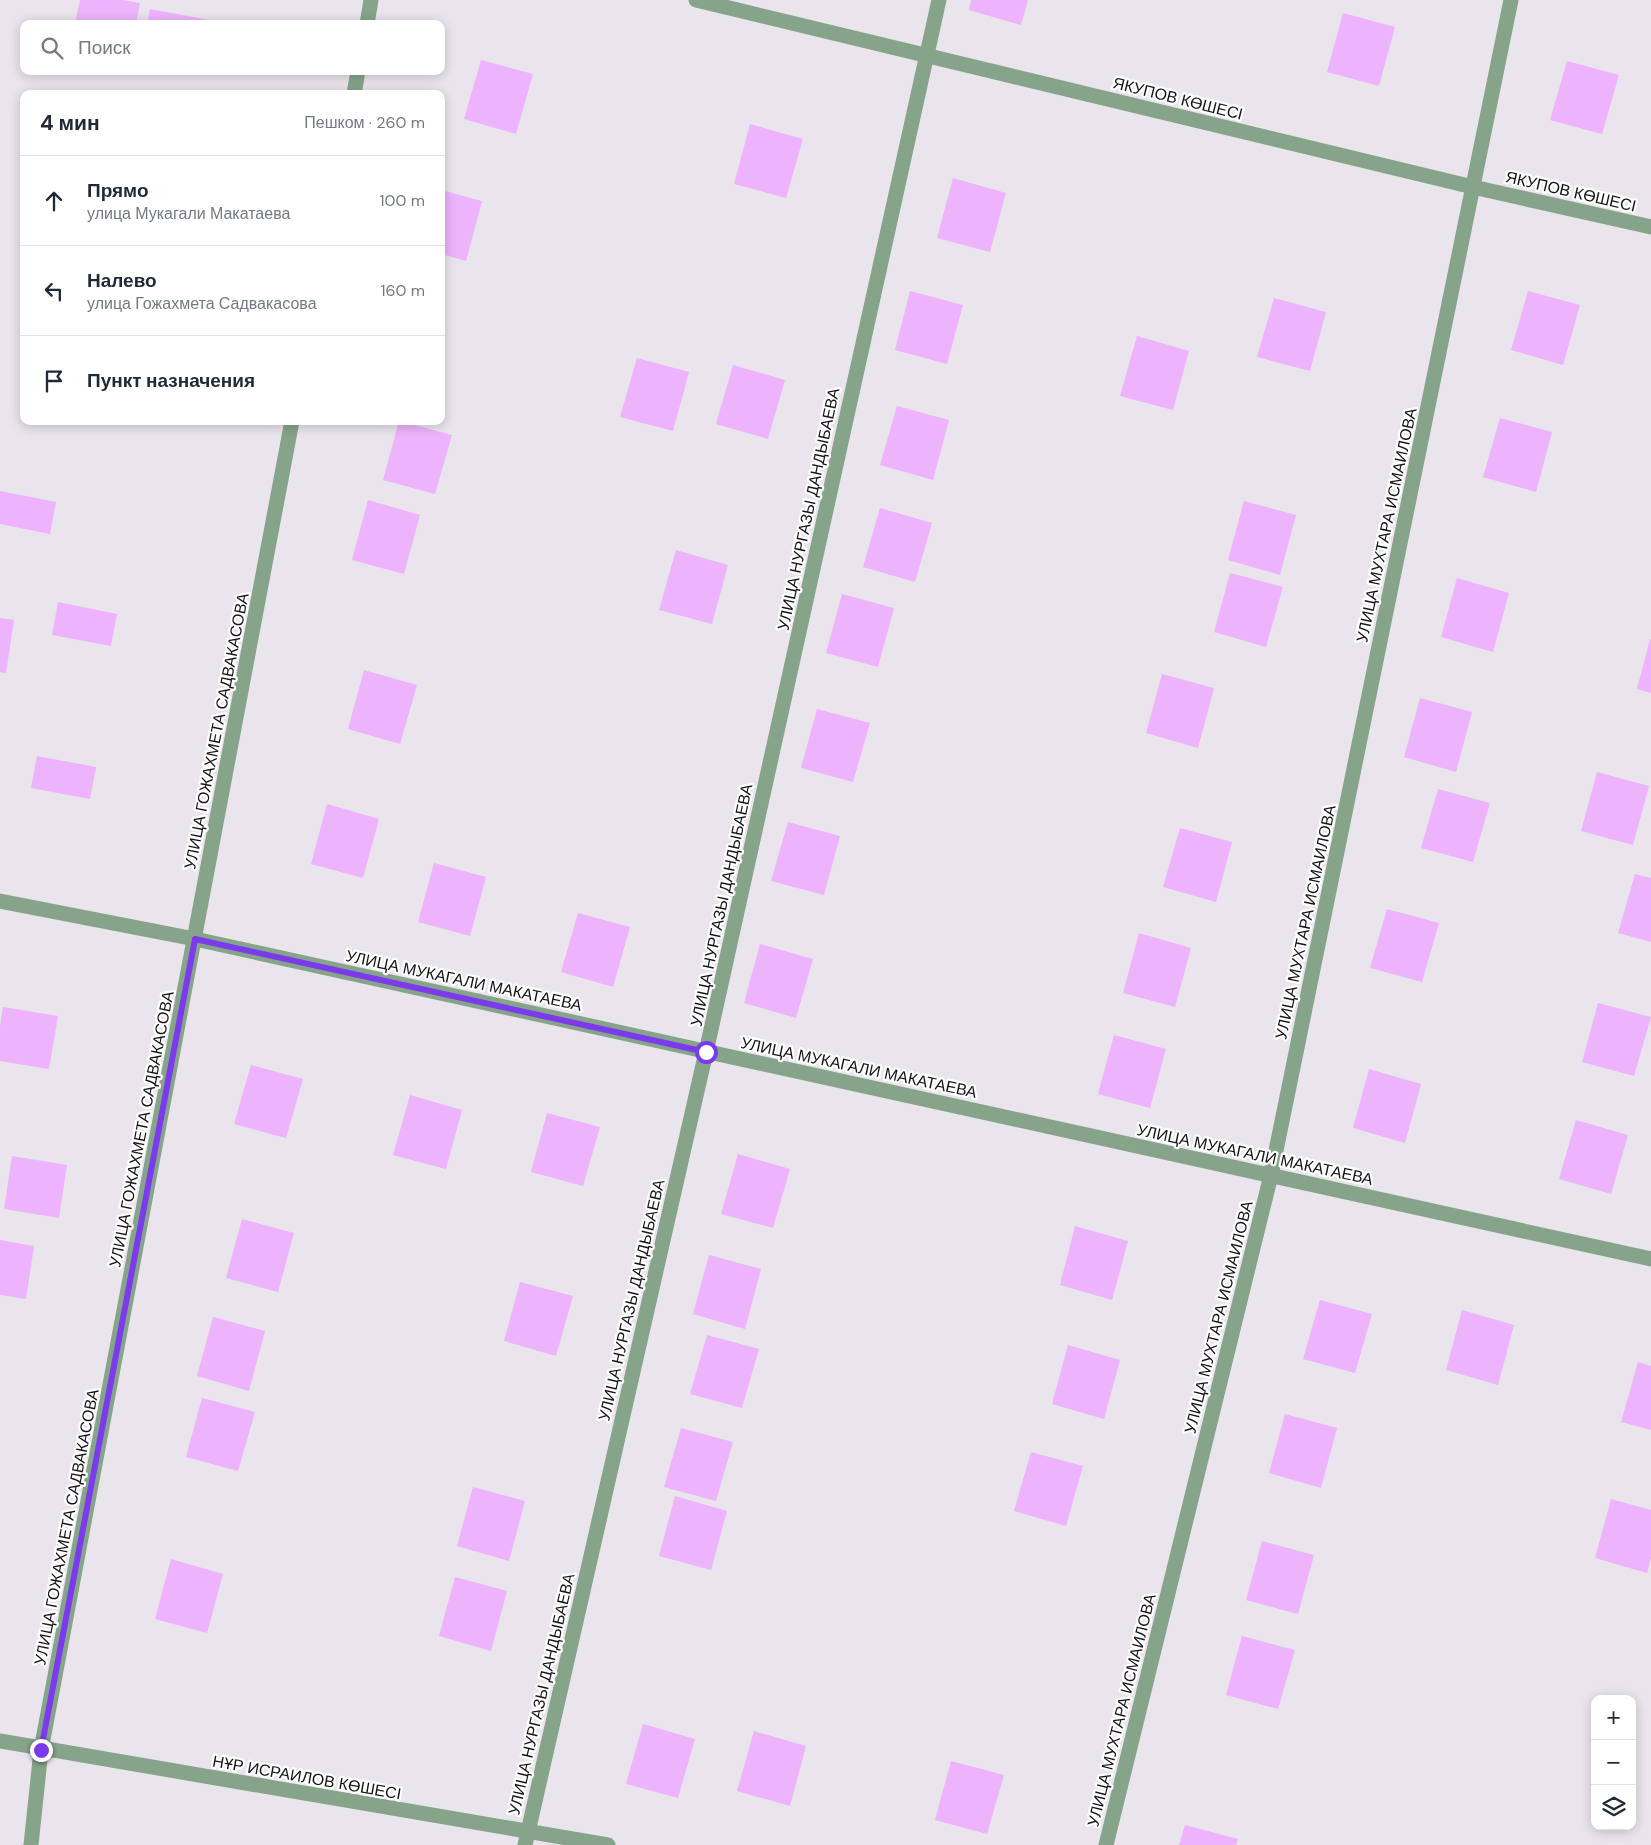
<!DOCTYPE html>
<html lang="ru">
<meta charset="utf-8">
<style>
:root{--surface:#fff;--page:#f2f2f3;--text:#1f2937;--muted:#747a83;--line:#e0e1e3}
body{margin:0;font-family:"DM Sans",sans-serif;background:var(--page);color:var(--text)}
.controls{position:absolute;right:15px;bottom:15px;display:grid;overflow:hidden;border-radius:10px;box-shadow:0 2px 12px #0003}
.controls button{width:45px;height:45px;display:grid;place-items:center;padding:0;border:0;border-bottom:1px solid var(--line);background:var(--surface);color:var(--text);font:25px sans-serif}
.stop{position:absolute;width:15px;height:15px;margin:-11px;border:4px solid #7c3aed;border-radius:50%;background:#fff}
.stop.end{background:#7c3aed;border-color:#fff;box-shadow:0 1px 5px #0008}
.list{margin:0;padding:0;list-style:none}
h2{display:flex;justify-content:space-between;align-items:center;height:65px;margin:0;padding:0 20px;font-size:21px}
h2 small{font-size:16px;font-weight:400;color:var(--muted)}
.list li{display:grid;grid-template-columns:32px 1fr auto;gap:15px;align-items:center;box-sizing:border-box;height:90px;padding:0 20px;border-top:1px solid var(--line)}
.list b{display:block;font-size:19px;white-space:nowrap}
.list p{margin:0;font-size:16px;white-space:nowrap;color:var(--muted)}
.list em{font-size:16px;font-style:normal;color:var(--muted)}
.icon{flex:none;width:28px;height:28px;fill:none;stroke:currentColor;stroke-width:2;stroke-linecap:round;stroke-linejoin:round}
.map{position:relative;flex:none;width:1651px;height:1845px;overflow:hidden}
.search{position:absolute;background:var(--surface);box-shadow:0 2px 12px #0003;left:20px;top:20px;width:425px;height:55px;display:flex;align-items:center;gap:12px;box-sizing:border-box;padding:0 18px;border-radius:10px;color:var(--muted);font-size:19px}
.panel{position:absolute;background:var(--surface);box-shadow:0 2px 12px #0003;left:20px;top:90px;width:425px;height:335px;border-radius:10px}
.map>svg:first-child{display:block}
</style>
<div class="map">
<svg width="1651" height="1845" viewBox="0 0 1651 1845">
<rect width="100%" height="100%" fill="#eae4ec"/>
<g fill="#edb3fc">
<path d="M80,0H123L140,3L136,24H75Z"/>
<path d="M971,0H1028L1021,25L969,10Z"/>
<path d="M150,9L209,20L208,24H147Z"/>
<path d="M1343,13L1395,27L1379,86L1327,72Z"/>
<path d="M481,60L533,74L516,134L464,119Z"/>
<path d="M1567,61L1619,75L1602,134L1550,120Z"/>
<path d="M750,124L803,139L786,198L734,184Z"/>
<path d="M953,178L1006,193L990,252L937,238Z"/>
<path d="M441,190L482,201L466,261L441,254Z"/>
<path d="M910,291L963,305L947,364L895,350Z"/>
<path d="M1528,291L1580,305L1563,365L1511,350Z"/>
<path d="M1274,298L1326,312L1310,371L1257,357Z"/>
<path d="M1137,336L1189,351L1173,410L1120,396Z"/>
<path d="M637,358L689,372L673,431L620,417Z"/>
<path d="M733,365L785,380L768,439L716,424Z"/>
<path d="M897,406L949,420L933,480L880,465Z"/>
<path d="M1500,418L1552,432L1536,492L1483,477Z"/>
<path d="M399,421L452,435L435,494L383,480Z"/>
<path d="M0,491L56,502L50,534L0,524Z"/>
<path d="M368,500L420,515L404,574L352,560Z"/>
<path d="M1244,501L1296,515L1280,575L1228,560Z"/>
<path d="M880,508L932,523L915,582L863,567Z"/>
<path d="M676,550L728,565L712,624L659,610Z"/>
<path d="M1230,573L1283,587L1266,647L1214,632Z"/>
<path d="M1457,578L1509,593L1493,652L1441,637Z"/>
<path d="M842,594L894,608L878,667L826,653Z"/>
<path d="M58,602L117,614L111,646L52,635Z"/>
<path d="M0,618L14,620L6,673L0,672Z"/>
<path d="M1650,639L1651,640V693L1637,689Z"/>
<path d="M364,670L417,685L400,744L348,729Z"/>
<path d="M1162,674L1214,688L1198,748L1146,733Z"/>
<path d="M1420,698L1472,712L1456,772L1404,757Z"/>
<path d="M817,709L870,723L853,782L801,768Z"/>
<path d="M37,756L96,767L90,799L31,788Z"/>
<path d="M1597,772L1649,786L1633,845L1581,831Z"/>
<path d="M1438,789L1490,803L1473,862L1421,848Z"/>
<path d="M327,804L379,819L363,878L311,864Z"/>
<path d="M788,822L840,836L824,895L771,881Z"/>
<path d="M1180,828L1232,842L1216,902L1163,887Z"/>
<path d="M434,863L486,877L470,936L418,922Z"/>
<path d="M1635,874L1651,878V942L1618,933Z"/>
<path d="M1387,909L1439,923L1422,982L1370,968Z"/>
<path d="M578,913L630,927L613,987L561,972Z"/>
<path d="M1139,933L1191,948L1175,1007L1123,993Z"/>
<path d="M760,944L813,959L796,1018L744,1003Z"/>
<path d="M1598,1003L1651,1017L1634,1076L1582,1062Z"/>
<path d="M3,1007L58,1016L49,1069L0,1061V1026Z"/>
<path d="M1114,1035L1166,1049L1150,1108L1098,1094Z"/>
<path d="M251,1065L303,1079L286,1138L234,1124Z"/>
<path d="M1369,1069L1421,1084L1405,1143L1353,1128Z"/>
<path d="M410,1095L462,1110L446,1169L393,1155Z"/>
<path d="M547,1113L600,1127L583,1186L531,1172Z"/>
<path d="M1576,1120L1628,1135L1611,1194L1559,1179Z"/>
<path d="M738,1154L790,1169L773,1228L721,1214Z"/>
<path d="M12,1156L67,1165L59,1218L4,1209Z"/>
<path d="M242,1219L294,1233L278,1292L226,1278Z"/>
<path d="M1075,1226L1128,1241L1112,1300L1060,1285Z"/>
<path d="M0,1240L34,1246L26,1299L0,1295Z"/>
<path d="M709,1255L761,1269L745,1329L693,1314Z"/>
<path d="M520,1282L573,1296L556,1356L504,1341Z"/>
<path d="M1320,1300L1372,1314L1355,1373L1303,1359Z"/>
<path d="M1462,1310L1514,1325L1498,1385L1446,1370Z"/>
<path d="M213,1317L265,1331L249,1391L197,1376Z"/>
<path d="M707,1335L759,1349L742,1408L690,1394Z"/>
<path d="M1068,1345L1120,1360L1104,1419L1052,1404Z"/>
<path d="M1638,1362L1651,1366V1430L1621,1422Z"/>
<path d="M202,1398L255,1412L238,1471L186,1457Z"/>
<path d="M1285,1414L1337,1428L1321,1488L1269,1473Z"/>
<path d="M681,1428L733,1442L716,1501L664,1487Z"/>
<path d="M1031,1452L1083,1466L1066,1526L1014,1511Z"/>
<path d="M473,1487L525,1501L509,1561L457,1546Z"/>
<path d="M675,1496L727,1511L711,1570L659,1556Z"/>
<path d="M1611,1499L1651,1510V1558L1647,1573L1595,1558Z"/>
<path d="M1262,1541L1314,1555L1298,1614L1246,1600Z"/>
<path d="M171,1559L223,1574L207,1633L155,1619Z"/>
<path d="M455,1577L507,1591L491,1651L439,1636Z"/>
<path d="M1242,1636L1295,1650L1278,1709L1226,1695Z"/>
<path d="M643,1724L695,1739L678,1798L626,1784Z"/>
<path d="M754,1731L806,1746L790,1806L737,1791Z"/>
<path d="M951,1761L1004,1775L987,1834L935,1820Z"/>
<path d="M1185,1825L1238,1839L1236,1845H1179Z"/>
</g>
<g fill="none" stroke-linecap="round" stroke-linejoin="round">
<g stroke="#86a489" stroke-width="15">
<path d="M696,0L1473,187L1651,227"/>
<path d="M367,24L371,0"/>
<path d="M354,94L358,71"/>
<path d="M0,901L195,939L1651,1259"/>
<path d="M0,1741L608,1845"/>
<path d="M31,1845L41,1750L292,421"/>
<path d="M525,1845L706,1052L939,0"/>
<path d="M1106,1845L1271,1175L1511,0"/>
</g>
</g>
<g fill="none" stroke-linecap="round" stroke-linejoin="round">
<path stroke="#7c3aed" stroke-width="6" d="M41,1750L195,939L706,1052"/>
</g>
<g text-anchor="middle" stroke-width="4.5" stroke-linejoin="round" paint-order="stroke">
<g font-size="16" fill="#171517" stroke="#fff">
<text transform="translate(1178 98) rotate(14)" y="6">ЯКУПОВ КӨШЕСІ</text>
<text transform="translate(1571 191) rotate(13)" y="6">ЯКУПОВ КӨШЕСІ</text>
<text transform="translate(808 509) rotate(-78)" y="6">УЛИЦА НУРГАЗЫ ДАНДЫБАЕВА</text>
<text transform="translate(1386 525) rotate(-78)" y="6">УЛИЦА МУХТАРА ИСМАИЛОВА</text>
<text transform="translate(216 731) rotate(-79)" y="6">УЛИЦА ГОЖАХМЕТА САДВАКАСОВА</text>
<text transform="translate(721 905) rotate(-78)" y="6">УЛИЦА НУРГАЗЫ ДАНДЫБАЕВА</text>
<text transform="translate(1305 922) rotate(-78)" y="6">УЛИЦА МУХТАРА ИСМАИЛОВА</text>
<text transform="translate(464 980) rotate(12)" y="6">УЛИЦА МУКАГАЛИ МАКАТАЕВА</text>
<text transform="translate(859 1067) rotate(12)" y="6">УЛИЦА МУКАГАЛИ МАКАТАЕВА</text>
<text transform="translate(141 1129) rotate(-79)" y="6">УЛИЦА ГОЖАХМЕТА САДВАКАСОВА</text>
<text transform="translate(1255 1154) rotate(12)" y="6">УЛИЦА МУКАГАЛИ МАКАТАЕВА</text>
<text transform="translate(631 1300) rotate(-77)" y="6">УЛИЦА НУРГАЗЫ ДАНДЫБАЕВА</text>
<text transform="translate(1218 1317) rotate(-76)" y="6">УЛИЦА МУХТАРА ИСМАИЛОВА</text>
<text transform="translate(66 1527) rotate(-79)" y="6">УЛИЦА ГОЖАХМЕТА САДВАКАСОВА</text>
<text transform="translate(541 1694) rotate(-77)" y="6">УЛИЦА НУРГАЗЫ ДАНДЫБАЕВА</text>
<text transform="translate(1121 1710) rotate(-76)" y="6">УЛИЦА МУХТАРА ИСМАИЛОВА</text>
<text transform="translate(307 1777) rotate(10)" y="6">НҰР ИСРАИЛОВ КӨШЕСІ</text>
</g>
</g>
</svg>
<div class="controls">
<button>+</button>
<button>−</button>
<button><svg class="icon" aria-label="layers" viewBox="0 0 24 24"><path d="M12 4l9 5-9 5-9-5zM3 14l9 5 9-5"/></svg></button>
</div>
<div class="stop" style="left:706px;top:1052px"></div>
<div class="stop end" style="left:41px;top:1750px"></div>
<div class="search"><svg class="icon" aria-label="search" viewBox="0 0 24 24"><circle cx="10" cy="10" r="6"/><path d="M15 15l6 6"/></svg>Поиск</div>
<section class="panel">
<h2>4 мин<small>Пешком · 260 m</small></h2>
<ul class="list">
<li><svg class="icon" aria-label="ahead" viewBox="0 0 24 24"><path d="M12 20V5M6 11l6-6 6 6"/></svg><div><b>Прямо</b><p>улица Мукагали Макатаева</p></div><em>100 m</em></li>
<li><svg class="icon" aria-label="left" viewBox="0 0 24 24"><path d="M17 20v-9H6M10 6l-5 5 5 5"/></svg><div><b>Налево</b><p>улица Гожахмета Садвакасова</p></div><em>160 m</em></li>
<li><svg class="icon" aria-label="arrive" viewBox="0 0 24 24"><path d="M6 21V4h12l-3 4 3 4H6"/></svg><div><b>Пункт назначения</b></div></li>
</ul>
</section>
</div>
